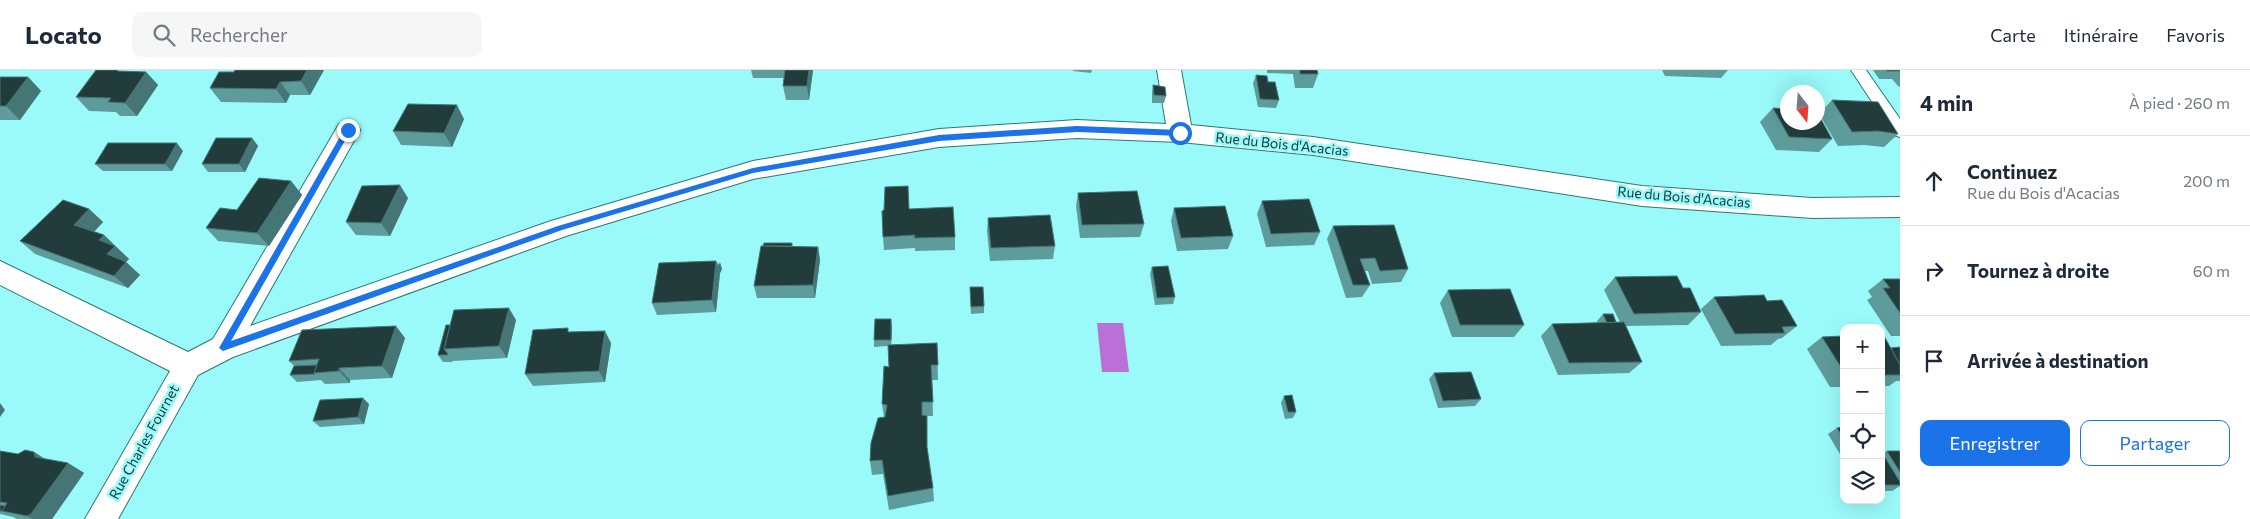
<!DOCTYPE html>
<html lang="fr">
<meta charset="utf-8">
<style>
:root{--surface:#fff;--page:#f6f6f7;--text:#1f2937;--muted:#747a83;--line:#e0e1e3;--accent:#1a73e8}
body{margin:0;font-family:Commissioner,sans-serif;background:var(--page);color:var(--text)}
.controls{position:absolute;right:15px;bottom:15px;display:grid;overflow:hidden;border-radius:10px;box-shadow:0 5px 20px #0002}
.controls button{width:45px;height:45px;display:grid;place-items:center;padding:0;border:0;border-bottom:1px solid var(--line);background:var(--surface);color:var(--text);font:25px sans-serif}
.compass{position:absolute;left:1780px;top:15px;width:45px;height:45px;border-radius:50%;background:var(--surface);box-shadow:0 5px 20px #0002;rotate:163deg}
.stop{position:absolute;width:15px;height:15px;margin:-11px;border:4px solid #1a73e8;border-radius:50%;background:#fff}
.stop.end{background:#1a73e8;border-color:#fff;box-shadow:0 1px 5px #0008}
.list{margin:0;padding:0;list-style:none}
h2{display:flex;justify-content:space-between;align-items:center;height:65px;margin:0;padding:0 20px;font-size:21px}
h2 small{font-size:16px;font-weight:400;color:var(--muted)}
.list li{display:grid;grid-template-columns:32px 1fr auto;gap:15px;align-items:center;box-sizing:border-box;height:90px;padding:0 20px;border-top:1px solid var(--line)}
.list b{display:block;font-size:19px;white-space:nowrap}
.list p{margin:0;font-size:16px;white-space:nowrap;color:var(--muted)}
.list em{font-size:16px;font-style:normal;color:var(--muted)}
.actions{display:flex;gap:10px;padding:15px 20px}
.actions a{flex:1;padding:11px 0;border:1px solid var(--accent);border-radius:10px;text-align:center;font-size:18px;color:var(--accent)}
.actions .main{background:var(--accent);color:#fff}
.icon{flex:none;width:28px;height:28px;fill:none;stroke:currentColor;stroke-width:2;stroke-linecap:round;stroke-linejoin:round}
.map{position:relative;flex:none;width:1900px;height:449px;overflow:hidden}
header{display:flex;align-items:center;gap:30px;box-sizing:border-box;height:70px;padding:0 25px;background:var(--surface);border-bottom:1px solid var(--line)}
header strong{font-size:24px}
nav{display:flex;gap:28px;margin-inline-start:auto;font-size:18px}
.search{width:350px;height:45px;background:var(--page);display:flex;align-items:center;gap:12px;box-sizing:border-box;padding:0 18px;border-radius:10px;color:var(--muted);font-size:19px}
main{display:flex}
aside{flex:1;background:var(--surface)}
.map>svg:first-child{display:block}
</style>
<header>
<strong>Locato</strong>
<div class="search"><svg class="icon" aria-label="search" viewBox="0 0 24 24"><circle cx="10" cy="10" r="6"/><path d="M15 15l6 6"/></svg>Rechercher</div>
<nav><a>Carte</a><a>Itinéraire</a><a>Favoris</a></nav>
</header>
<main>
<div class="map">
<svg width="1900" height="449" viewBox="0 0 1900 449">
<rect width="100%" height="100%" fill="#9afafa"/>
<path fill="#ba70d6" d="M1097,253H1123L1129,302H1102Z"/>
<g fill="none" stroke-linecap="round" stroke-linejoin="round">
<g stroke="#2d7878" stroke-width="2">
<path id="lane" d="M1851,0H1866L1900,49V67L1894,65Z"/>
</g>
<g stroke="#2d7878" stroke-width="2">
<path id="street" d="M1157,0H1181L1191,55L1313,67L1642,116L1812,128L1900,127V147L1812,148L1642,136L1313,85L1180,72L1077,68L939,77L753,109L566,166L233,287L198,305L118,449H85L170,301L0,215V191L188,282L213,269L339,54L348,51L357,54L360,60L250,256L551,151L753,91L939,59L1077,50L1166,54Z"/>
</g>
<use href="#lane" fill="#fff" fill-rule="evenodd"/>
<use href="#street" fill="#fff" fill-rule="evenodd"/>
</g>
<g fill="#5e9b9b">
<path d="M324,0L310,25H290L286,33L221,32L210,18Z"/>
<path d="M751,0H813L809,30H786L783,16L784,8H753Z"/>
<path d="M1073,0H1092L1091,3L1073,1Z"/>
<path d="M1267,0H1317L1318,4L1313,18H1295L1293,4L1267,3Z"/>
<path d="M1662,0H1728L1721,8L1665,6Z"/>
<path d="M1873,0H1900V17L1898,16L1892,9H1879Z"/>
<path d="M125,1L146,2L158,15L137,46H120L116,42L89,41L76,27Z"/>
<path d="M1256,5L1268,12L1279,30L1276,38L1258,37L1253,13Z"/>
<path d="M0,7H28L41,21L20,50H0Z"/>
<path d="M1153,15L1166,26L1164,33H1152V22Z"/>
<path d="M1832,30L1898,64L1884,77L1864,75L1838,76L1819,44Z"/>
<path d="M1773,38L1832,69L1819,82L1776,80L1760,52Z"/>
<path d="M464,49L452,77L401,75L393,61Z"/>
<path d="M252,68L258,76L245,102H208L202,94Z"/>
<path d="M183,81L172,101H103L95,94Z"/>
<path d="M291,111L302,125L269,176L218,171L206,158L237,140Z"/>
<path d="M1078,123L1144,154L1140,167L1080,168L1076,136Z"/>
<path d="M408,128L390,166L356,165L346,152Z"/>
<path d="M1262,131L1320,162L1314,175L1266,177L1257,144Z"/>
<path d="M1174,138L1233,166L1228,179L1177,181L1171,151Z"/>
<path d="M89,139L103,152L94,162L104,165L115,176L129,189L126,192L140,205L128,218L35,184L20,171Z"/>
<path d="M909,139L955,167V180L915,181V178L884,180L883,167Z"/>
<path d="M988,148L1055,176L1053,189L990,191L987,161Z"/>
<path d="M1333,156L1408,199L1401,212L1372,214L1368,201H1365L1370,215L1362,227L1346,228L1327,169Z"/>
<path d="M792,176L818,177L820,190L815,228H757L754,216Z"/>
<path d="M716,191L722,199L720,203L716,242L657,245L652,233Z"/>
<path d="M1152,197L1175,227L1173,234L1155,235L1150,204Z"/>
<path d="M1615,207L1683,218L1701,242L1688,255L1626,256L1642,292L1629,303L1558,305L1541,266L1552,254L1598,253L1597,251L1603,244L1616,252H1620L1604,220Z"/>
<path d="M1883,209H1900V266H1891L1867,230L1872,227L1868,221Z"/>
<path d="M970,217L984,236V243L971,244Z"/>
<path d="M1448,220L1524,255L1514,267H1452L1440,233Z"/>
<path d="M1714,227L1767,231L1797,256L1782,268L1778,269L1771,275L1721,276L1701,239Z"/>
<path d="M516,250L507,288L453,291L452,292H443L438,285L450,255Z"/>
<path d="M892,256L891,275L937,273L938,310H932L933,346H927V380L933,418L934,431L889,440L883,404L872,405L870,391L884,347L882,334L889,297L888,276L874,277V270Z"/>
<path d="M570,262L611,273L605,312L533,316L525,304Z"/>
<path d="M1844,266V317H1830L1807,279L1822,267Z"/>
<path d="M1881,266L1891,278L1900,277V311H1896L1889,316H1881Z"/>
<path d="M405,268L392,308L350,310V313L325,314L321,310L297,312L290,305L294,296L289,291Z"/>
<path d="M1434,303L1481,329L1475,336L1438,338L1429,309Z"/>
<path d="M1284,326L1296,342L1293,348L1285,349L1281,333Z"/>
<path d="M369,334L364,354L320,357L313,351Z"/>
<path d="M1844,357V391L1828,364L1837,358Z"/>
<path d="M0,381L18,384L34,382L45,389L68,393L84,403L52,449H17L13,447L0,444Z"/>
<path d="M1881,381L1883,384L1887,381H1900V416L1892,421H1881Z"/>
</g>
<g fill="#467575">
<path d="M307,0H324L310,25L301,11Z"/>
<path d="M809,0H813L809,30L807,16Z"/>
<path d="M146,2L158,15L137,46L125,33Z"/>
<path d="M28,7L41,21L20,50L6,36Z"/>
<path d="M280,12L290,25L286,33L276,19Z"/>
<path d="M457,35L464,49L452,77L444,63Z"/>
<path d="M252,68L258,76L245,102L239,94Z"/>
<path d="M177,73L183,81L172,101L165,94Z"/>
<path d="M291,111L302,125L269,176L257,163Z"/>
<path d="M400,115L408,128L390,166L381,153Z"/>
<path d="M89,139L103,152L88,168L74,155Z"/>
<path d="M104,165L129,189L121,197L107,184L99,170Z"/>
<path d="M818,177L820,190L815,228L813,215Z"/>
<path d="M716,191L720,203L716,242L712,230Z"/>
<path d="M126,192L140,205L128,218L114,206Z"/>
<path d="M720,192L722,199L720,203L718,196Z"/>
<path d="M509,238L516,250L507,288L499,276Z"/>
<path d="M891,249L892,256L891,276Z"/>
<path d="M396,256L405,268L392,308L382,296Z"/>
<path d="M605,261L611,273L605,312L599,301Z"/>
<path d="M339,298L350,310V313L339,301Z"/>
<path d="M363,328L369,334L364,354L358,347Z"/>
<path d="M0,333L5,340L0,347Z"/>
<path d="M34,382L51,393L35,387Z"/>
<path d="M68,393L84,403L52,449H33L27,446Z"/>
</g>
<g fill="#223c3c" stroke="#467575">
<path d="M96,0H118L117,1L146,2L125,33L108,32L111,28L76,27Z"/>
<path d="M235,0H307L301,11L280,12L276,19L210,18L219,2H234Z"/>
<path d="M785,0H809L807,16H783Z"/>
<path d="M1300,0H1317L1318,4H1300Z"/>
<path d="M1886,0H1900V1H1887Z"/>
<path d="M1256,5L1267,6L1268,12H1275L1279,30L1260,29Z"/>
<path d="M0,7H28L6,36H0Z"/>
<path d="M1153,15L1165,17L1166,26L1154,25Z"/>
<path d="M1832,30L1878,32L1898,64L1878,61L1852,62Z"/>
<path d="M408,34L457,35L444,63L393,61Z"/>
<path d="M1773,38L1788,39V52H1818V44L1832,69L1789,67Z"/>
<path d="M216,68H252L239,94H202Z"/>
<path d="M108,73H177L165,94H95Z"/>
<path d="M259,108L291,111L257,163L206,158L220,138L237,140Z"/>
<path d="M400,115L381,153L346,152L362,116Z"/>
<path d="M908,116L909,139L953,137L955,167L914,168L915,165L883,167L882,141L884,140L885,117Z"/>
<path d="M1137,121L1144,154L1082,155L1078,123Z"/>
<path d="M1309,129L1320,162L1271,164L1262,131Z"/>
<path d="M63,130L89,139L74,155L104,165L99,170L115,176L107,184L126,192L114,206L20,171Z"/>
<path d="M1225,136L1233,166L1181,168L1174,138Z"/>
<path d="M1050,145L1055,176L991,178L988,148Z"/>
<path d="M1394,155L1408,199L1380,201L1375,188L1360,189L1370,215H1353L1333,156Z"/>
<path d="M764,173H792V176H763Z"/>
<path d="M761,176L818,177L813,215L754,216Z"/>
<path d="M716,191L712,230L652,233L659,193Z"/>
<path d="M1168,196L1175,227L1157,228L1152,197Z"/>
<path d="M1677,206L1683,218H1690L1701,242L1634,244L1615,207Z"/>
<path d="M1883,209H1900V243L1883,218H1890Z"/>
<path d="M970,217H983L984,236L971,237Z"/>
<path d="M1510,219L1524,255H1460L1448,220Z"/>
<path d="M1764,225L1767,231L1782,230L1797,256L1782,257L1785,263L1735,264L1714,227Z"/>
<path d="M509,238L499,276L444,279L454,240Z"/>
<path d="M1603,244H1613L1616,252L1607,253Z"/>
<path d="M875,249H891V270H874Z"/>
<path d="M1624,252L1642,292L1569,293L1552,254Z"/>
<path d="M446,255H450L444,279L448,284L447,285H438Z"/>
<path d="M396,256L382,296L339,298V301L314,303L319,289L289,291L302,260Z"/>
<path d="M568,258V262L605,261L599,301L525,304L533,260Z"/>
<path d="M1844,266V302L1822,267Z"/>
<path d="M1881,266H1884L1900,295V305H1881Z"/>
<path d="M937,273L938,295H931L933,332H922V345L927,346V377L933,418L888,426L882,390L870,391L871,373L878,348L885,347L887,335L882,334L884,296L889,297L888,275Z"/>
<path d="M1900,277V295L1891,278Z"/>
<path d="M317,295L314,303L315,304L290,305L294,296Z"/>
<path d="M1471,302L1481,329L1443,331L1434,303Z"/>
<path d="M1292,325L1296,342H1288L1284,326Z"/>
<path d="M363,328L358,347L313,351L320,330Z"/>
<path d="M1844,357V369L1837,358Z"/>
<path d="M25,380L34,382L35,387L68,393L31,444L27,446L2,441L7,433L0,432V381L18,384Z"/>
<path d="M1881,381L1900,412V415H1881Z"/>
<path d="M1887,381H1900V402Z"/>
<path d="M0,435L5,436L2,441H3H0Z"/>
</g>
<path fill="#1a73e8" d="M1077,56L1180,60L1184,63L1180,66L1077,62L939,71L753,103L562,160L223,281L219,278L345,58L348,57L351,60L231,271L558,156L753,98L939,65Z"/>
<g text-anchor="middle" stroke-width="5" stroke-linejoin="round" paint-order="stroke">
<g font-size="14" fill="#113b3b" stroke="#9afafa">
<text transform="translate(1282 74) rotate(6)" y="5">Rue du Bois d'Acacias</text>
<text transform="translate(1684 127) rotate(5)" y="5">Rue du Bois d'Acacias</text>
<text transform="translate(144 372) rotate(-61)" y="5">Rue Charles Fournet</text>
</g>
</g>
</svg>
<div class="controls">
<button>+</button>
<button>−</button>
<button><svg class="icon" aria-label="locate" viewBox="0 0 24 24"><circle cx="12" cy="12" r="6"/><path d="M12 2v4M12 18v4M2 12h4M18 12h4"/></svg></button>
<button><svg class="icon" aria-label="layers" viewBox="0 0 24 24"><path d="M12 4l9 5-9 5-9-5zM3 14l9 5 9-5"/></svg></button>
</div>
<svg class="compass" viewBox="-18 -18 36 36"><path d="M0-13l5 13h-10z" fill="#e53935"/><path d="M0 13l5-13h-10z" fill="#747a83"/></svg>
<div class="stop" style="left:1180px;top:63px"></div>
<div class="stop end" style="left:348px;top:60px"></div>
</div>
<aside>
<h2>4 min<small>À pied · 260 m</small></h2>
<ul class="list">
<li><svg class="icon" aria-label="ahead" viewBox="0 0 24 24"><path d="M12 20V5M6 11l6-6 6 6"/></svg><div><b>Continuez</b><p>Rue du Bois d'Acacias</p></div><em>200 m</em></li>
<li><svg class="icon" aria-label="right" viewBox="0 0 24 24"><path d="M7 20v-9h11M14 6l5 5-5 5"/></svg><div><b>Tournez à droite</b></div><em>60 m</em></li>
<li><svg class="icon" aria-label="arrive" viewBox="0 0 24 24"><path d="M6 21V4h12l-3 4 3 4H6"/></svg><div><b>Arrivée à destination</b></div></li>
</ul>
<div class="actions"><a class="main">Enregistrer</a><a>Partager</a></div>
</aside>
</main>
